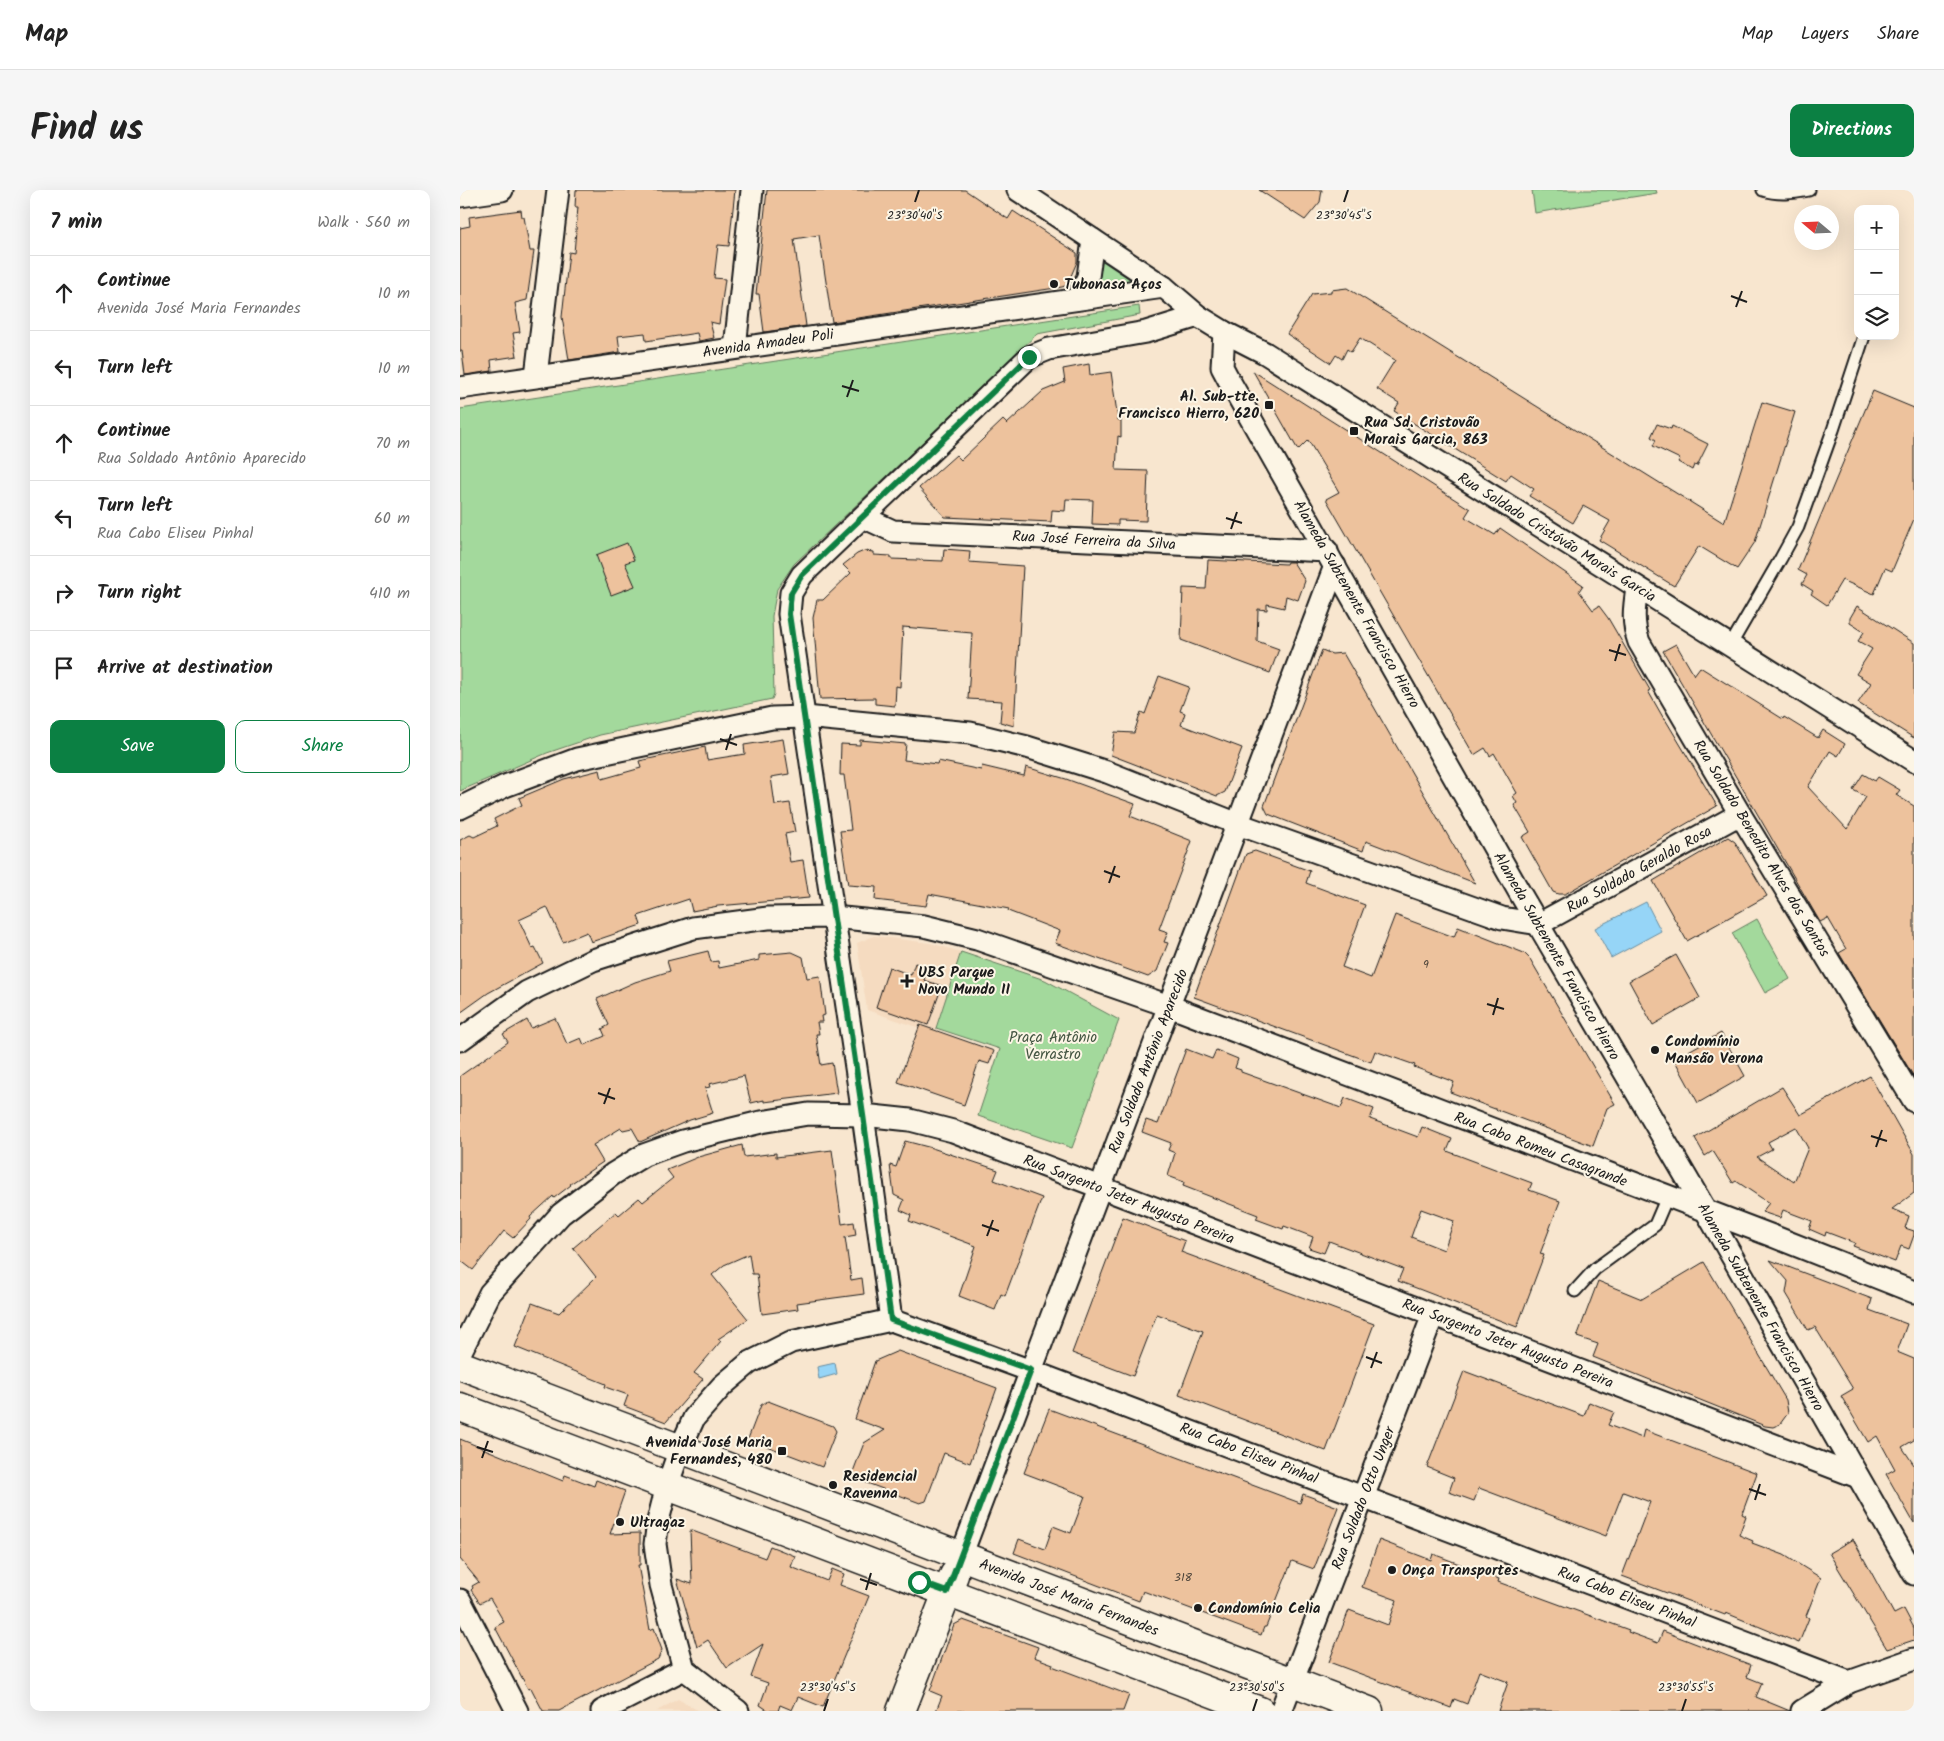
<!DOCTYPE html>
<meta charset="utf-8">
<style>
:root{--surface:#fff;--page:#f6f6f6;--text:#222;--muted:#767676;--line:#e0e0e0;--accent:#0b8043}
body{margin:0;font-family:Kalam,sans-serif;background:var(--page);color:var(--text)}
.controls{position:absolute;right:15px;top:15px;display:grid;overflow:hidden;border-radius:10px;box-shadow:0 5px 20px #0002}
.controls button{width:45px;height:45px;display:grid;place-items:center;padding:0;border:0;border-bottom:1px solid var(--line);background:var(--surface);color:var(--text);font:25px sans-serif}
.compass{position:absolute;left:1334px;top:15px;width:45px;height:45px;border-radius:50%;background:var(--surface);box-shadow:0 5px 20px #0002;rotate:289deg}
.stop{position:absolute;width:15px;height:15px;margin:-11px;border:4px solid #0b8043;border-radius:50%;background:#fff}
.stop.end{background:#0b8043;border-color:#fff;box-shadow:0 1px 5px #0008}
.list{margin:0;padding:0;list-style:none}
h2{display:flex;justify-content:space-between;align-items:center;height:65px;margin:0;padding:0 20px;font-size:21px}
h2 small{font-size:16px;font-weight:400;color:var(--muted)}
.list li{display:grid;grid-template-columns:32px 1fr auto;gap:15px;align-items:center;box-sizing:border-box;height:75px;padding:0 20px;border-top:1px solid var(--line)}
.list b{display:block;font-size:19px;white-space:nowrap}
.list p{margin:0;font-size:16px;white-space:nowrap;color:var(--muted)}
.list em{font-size:16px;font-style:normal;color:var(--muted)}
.actions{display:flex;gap:10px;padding:15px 20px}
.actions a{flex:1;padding:11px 0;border:1px solid var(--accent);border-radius:10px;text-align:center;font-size:18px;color:var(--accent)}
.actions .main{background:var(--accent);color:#fff}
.icon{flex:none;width:28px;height:28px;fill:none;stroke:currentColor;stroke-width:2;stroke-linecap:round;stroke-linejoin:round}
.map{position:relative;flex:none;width:1454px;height:1521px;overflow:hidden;border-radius:10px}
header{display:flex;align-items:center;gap:30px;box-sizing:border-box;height:70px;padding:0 25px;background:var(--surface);border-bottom:1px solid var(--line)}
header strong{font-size:24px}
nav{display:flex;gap:28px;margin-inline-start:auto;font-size:18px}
.intro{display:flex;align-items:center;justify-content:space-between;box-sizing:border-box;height:120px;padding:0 30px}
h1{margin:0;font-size:35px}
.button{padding:12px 22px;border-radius:10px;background:var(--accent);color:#fff;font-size:18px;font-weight:700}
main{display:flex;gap:30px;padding:0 30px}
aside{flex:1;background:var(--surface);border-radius:10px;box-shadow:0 5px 20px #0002}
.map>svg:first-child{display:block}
</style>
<header>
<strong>Map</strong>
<nav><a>Map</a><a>Layers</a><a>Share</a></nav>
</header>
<div class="intro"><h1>Find us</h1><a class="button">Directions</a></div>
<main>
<aside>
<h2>7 min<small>Walk · 560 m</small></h2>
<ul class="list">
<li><svg class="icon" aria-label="ahead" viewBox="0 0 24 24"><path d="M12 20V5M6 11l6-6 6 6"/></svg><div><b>Continue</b><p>Avenida José Maria Fernandes</p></div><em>10 m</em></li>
<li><svg class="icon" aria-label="left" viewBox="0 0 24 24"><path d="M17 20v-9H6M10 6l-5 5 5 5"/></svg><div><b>Turn left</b></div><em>10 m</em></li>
<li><svg class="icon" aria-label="ahead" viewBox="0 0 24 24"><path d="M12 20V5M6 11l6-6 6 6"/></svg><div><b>Continue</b><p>Rua Soldado Antônio Aparecido</p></div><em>70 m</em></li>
<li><svg class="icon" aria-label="left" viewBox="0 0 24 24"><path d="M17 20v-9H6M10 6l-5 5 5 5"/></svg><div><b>Turn left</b><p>Rua Cabo Eliseu Pinhal</p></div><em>60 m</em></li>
<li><svg class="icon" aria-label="right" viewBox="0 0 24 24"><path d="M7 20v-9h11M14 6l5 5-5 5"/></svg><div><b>Turn right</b></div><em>410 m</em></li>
<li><svg class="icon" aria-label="arrive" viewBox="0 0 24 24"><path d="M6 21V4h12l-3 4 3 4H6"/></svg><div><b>Arrive at destination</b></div></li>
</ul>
<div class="actions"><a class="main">Save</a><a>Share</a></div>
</aside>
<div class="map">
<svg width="1454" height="1521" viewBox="0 0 1454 1521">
<rect width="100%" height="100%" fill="#f8e6cf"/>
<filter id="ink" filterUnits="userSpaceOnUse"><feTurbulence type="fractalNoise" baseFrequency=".02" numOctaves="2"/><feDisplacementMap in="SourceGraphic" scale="10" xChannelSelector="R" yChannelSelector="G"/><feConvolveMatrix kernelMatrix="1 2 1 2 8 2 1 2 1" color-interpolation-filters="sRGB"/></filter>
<g filter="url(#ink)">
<g fill="#f5dbc0">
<path d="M414,746L470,753L501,762L474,843L407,820L397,753Z"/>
<path d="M218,1509L239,1521H197Z"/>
</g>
<g fill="#a3d99c" stroke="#607a5c">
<path d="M1072,0H1196L1197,3L1075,23Z"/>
<path d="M641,70L671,90L669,95L635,98Z"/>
<path d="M679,116L680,125L577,144L334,374L317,399L312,426L314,504L312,509L140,545L87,563L0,601V219Z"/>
<path d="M1297,729L1330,789L1305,803L1272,743Z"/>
<path d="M501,762L585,790L659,830L612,958L518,926L540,859L476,838Z"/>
</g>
<g fill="#96d5f7" stroke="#658b9f">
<path d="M1186,712L1201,741L1151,768L1135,738Z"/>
<path d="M375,1173L377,1184L359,1189L357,1177Z"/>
</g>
<g fill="#edc29d" stroke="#1c1c1c" fill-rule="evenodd">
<path d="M116,0H275L269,56L258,55L254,88L265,89L259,134L250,132L254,148L239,151L237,143L186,151L185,143L158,146L160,162L109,170L102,127L109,62L114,63L118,17H115Z"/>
<path d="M307,0H505L548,29L553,21L617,63V72L607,95L602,97L372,132L359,45L334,49L346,136L304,142L299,104H296Z"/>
<path d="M799,0H862L860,12L845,30Z"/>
<path d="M61,20L62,27H64L70,61H74L67,110L55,113L60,142L53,143L57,166L31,170L32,181L5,185L2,161H0V38L10,36L9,27Z"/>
<path d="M887,98L1264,333L1302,212L1335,222L1295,352L1277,379L1239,356L1214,396L1139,350L1150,331L1123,316L1113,333L1069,306L1074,299L1051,284L1046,291L934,221L939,213L917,199L935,170L900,148L891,162L887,159L882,169L876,165L871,173L827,144L852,104L871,102V100Z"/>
<path d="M629,174L630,185L651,182L658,230H661V247L658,246L656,280L688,281L686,331L658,330V335L632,334L633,310L606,309L605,321L592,320L591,332L485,327L459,298L496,265L501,270L543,230L547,234L583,201L605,192L603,179Z"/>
<path d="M793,181L1010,319L1005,327L1035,345L1040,338L1123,395L1119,401L1133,420L1139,416L1148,428L1190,500L1188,501L1204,529H1205L1257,616L1105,704H1098L1093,702L1062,647L1070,642L1054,615L1057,613L1053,606L1057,603L1034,563L1030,566L1025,558L1014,565L866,309L879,302L848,250L838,260Z"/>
<path d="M1413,201L1454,218V329L1432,381L1425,378L1414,404L1382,390L1367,415L1351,404L1353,401L1342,394L1347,385L1338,380Z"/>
<path d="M1197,234L1211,239L1212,236L1248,254L1237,276L1234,275L1232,280L1218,272L1220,269L1193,256L1196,250L1191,247Z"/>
<path d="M167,353L174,370L165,373L175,396L151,405L136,365Z"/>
<path d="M484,359L510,361L509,372L563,376L554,536L540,532L542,511L508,509L512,443L443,437L440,497L436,496L435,516L415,514V508L360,509L353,428L357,410H363L391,383L383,375L397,364L404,361L414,362V365L431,366V369L483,371Z"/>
<path d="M748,370L826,374L827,372H833L845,391L838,410L826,406L824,418L807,414V420L798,419L797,451L819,459L810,483L721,450L723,398L746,399Z"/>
<path d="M1397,416L1454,453V548L1398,513L1411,493L1396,484L1412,459L1398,451L1404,442L1390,433V428Z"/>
<path d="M1216,454L1234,485L1240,477L1323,529L1324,527L1358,548L1363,540L1385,554L1378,566L1370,561L1348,597L1387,639L1406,607L1393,600L1403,584L1415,591L1418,587L1440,600L1436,605L1454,616V887L1379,763L1386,759L1368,728L1360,732L1203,461Z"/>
<path d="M862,460L872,464L883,463L1015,693L906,651L903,661L808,624L804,616Z"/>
<path d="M699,486L729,497L720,521L725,523L721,535L782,558L765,602L757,606L651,565L655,542L674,543L681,522L685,524Z"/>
<path d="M323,549L329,584L311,587L315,615L330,613L335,642L325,644L330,672L343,670L349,708L258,716L232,721L229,709L178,726L181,735L131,752L127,742L103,752L87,717L59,730L72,758L75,757L83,773L28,803L0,823V650L10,645L14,647L37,636L34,629L62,615L59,608L104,589L140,580L142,589L181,578L179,571L245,557L247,570L285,564L284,555Z"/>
<path d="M400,550L446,554L444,570L477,574L478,571L521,580L522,576L564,586L566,577L606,589L675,614L670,626L732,651L699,739L708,742L704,752L708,753L697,781L688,787L595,753L600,741L548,721L549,719L469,704L466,716L415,710L416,697L388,695L380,641L391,640L384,585H380L381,554L400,555Z"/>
<path d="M1268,647L1275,652L1307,706L1227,751L1193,691Z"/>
<path d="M795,661L850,681L846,693L905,715L882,777L911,788L935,725L994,747L998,737L1064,763L1070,769L1155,914L1147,918L1133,956L990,902L994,892L954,877L955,875L915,861L911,872L734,807L786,664Z"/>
<path d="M248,761L251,772L258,771L259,778L299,770V765L332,762L343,767L347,788L360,786L365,825L361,826L362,832H357L359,844H356L361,875L372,873L377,903L304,912V910L291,913L284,886L249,894L250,897L245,898L253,923L230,930L180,952L172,938L163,940L161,938L133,955L143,972L110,994L111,995L94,1008L93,1006L70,1027L71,1029L53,1048L44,1041L13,1080L0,1070V886L48,852L43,844L67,830L71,838L95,828L107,854L121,848L124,855L145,846L142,839L149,835L137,809L175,792L210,781L207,771Z"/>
<path d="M1216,765L1240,808L1193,835L1169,791Z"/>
<path d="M455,773L468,777L464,790L482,796L468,835L416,817L429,777L451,785Z"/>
<path d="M460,835L534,861L529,874L519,871L504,915L438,892Z"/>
<path d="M1261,843L1285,886L1238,913L1214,869Z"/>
<path d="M726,859L752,869L756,860L778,869L775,878L781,880V882L881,918L885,908L914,919L910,929L958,947L962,937L992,949L987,961L1072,993L1069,1000L1100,1011L1080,1064L1084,1065L1057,1137L938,1091L943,1079L869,1051L864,1063L849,1058L853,1047L824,1036L823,1039L796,1029L798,1025L723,996L724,992L708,986L715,963L708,960L711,953L682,942L686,930L698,934ZM961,1019L994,1031L984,1060L951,1047Z"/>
<path d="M1410,886L1454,964V1003L1432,1019L1449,1026L1445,1038L1454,1041V1045L1449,1059L1441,1056L1435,1072L1393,1056L1395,1053L1366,1042L1365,1046L1349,1039L1352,1031L1323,1020L1320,1028L1302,1022L1309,1013L1276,991L1273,993L1253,961L1245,966L1235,948L1322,897L1340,925ZM1336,937L1348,958L1334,992L1297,967L1312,959L1308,952Z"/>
<path d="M445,951L472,958L538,980L534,990L582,1008L545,1106L541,1104L535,1120L499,1106L516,1056L449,1031L451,1025L440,1020L444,1010L434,1005L430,975L436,977Z"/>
<path d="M282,955L284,967L316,963V967L372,960L382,1034L394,1032L396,1045L385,1047L391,1090L402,1088L404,1104L337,1113L338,1119L302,1124L297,1084H292L289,1064L264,1075L252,1085L288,1129L258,1149L261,1151L234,1183L243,1189L206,1232L164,1216L168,1205L145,1197L146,1194L141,1192L55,1157L72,1113L99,1123L136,1087L113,1058L156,1022L159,1025L179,1008L183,1012L213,988L207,980L238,967Z"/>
<path d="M663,1027L725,1051L721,1062L914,1134L866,1261L719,1205L743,1141L697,1124L673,1186L612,1163Z"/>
<path d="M1310,1070L1412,1109L1409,1120L1447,1134L1437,1162L1454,1169V1250L1442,1257L1454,1275V1333L1426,1284L1435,1279L1417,1246L1408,1252L1381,1206L1393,1199L1355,1137L1348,1140L1326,1103L1328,1091Z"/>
<path d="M1244,1072L1326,1210L1328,1223L1320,1234L1313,1237L1305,1236L1133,1167L1138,1154L1117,1147L1138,1091L1182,1109Z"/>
<path d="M438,1161L537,1198L510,1273L484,1263L466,1311L460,1313L391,1287L404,1253L425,1240L395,1229L415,1171Z"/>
<path d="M1004,1181L1124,1226L1129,1212L1154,1222L1148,1235L1182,1248L1184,1240L1297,1283L1282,1324L1286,1326L1279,1345L1293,1351L1292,1353L1324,1365L1361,1388L1346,1426L1349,1428L1339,1453L1266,1423L1265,1425L1162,1386L1190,1312L1163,1302L1146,1346L1019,1298L1014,1311L989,1302L994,1288L967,1277Z"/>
<path d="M308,1211L373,1236L376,1241L362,1277L288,1249L301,1215Z"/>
<path d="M589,1219L840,1313L843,1304L878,1317L854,1379L832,1371L806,1437H804L801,1445L683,1401L679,1411L554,1363L559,1349L585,1359L593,1336L611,1343L625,1306L564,1283Z"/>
<path d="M0,1249L103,1291L105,1285L134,1296L136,1290L165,1301L150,1344L180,1343V1375H178L190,1440L194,1438L202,1460L198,1469L99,1521H83L71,1498L68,1499L35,1437L44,1432L30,1408L20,1413L11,1400L13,1398L12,1396L19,1392L0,1369Z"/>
<path d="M230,1340L305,1368L310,1356L335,1366L331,1377L367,1391L372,1379L384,1384L380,1395L409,1406L363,1517L338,1507L332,1520L320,1515L318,1521H309L300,1515L308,1493L291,1487L303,1454L267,1478L248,1450L237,1457L217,1389L232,1394Z"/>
<path d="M1393,1349L1434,1424L1444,1419L1454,1438V1450L1427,1459L1369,1363Z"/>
<path d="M919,1350L971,1370L973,1364L1039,1389L1038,1392L1169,1440L1168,1442L1198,1453L1203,1441L1291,1475L1287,1487L1302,1493L1296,1507L1330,1521H1038L1048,1492L1019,1481L1007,1514L994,1509L991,1518L869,1472L889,1420L928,1435L937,1410L902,1397Z"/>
<path d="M503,1430L578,1457L574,1467L593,1474L592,1476L669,1505L663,1521H476L482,1506L470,1501L494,1435Z"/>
</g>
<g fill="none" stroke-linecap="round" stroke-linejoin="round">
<g stroke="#1c1c1c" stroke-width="15">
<g id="lane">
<path d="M1303,0C1318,5 1333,3 1349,0"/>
<path d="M1270,456L1321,368L1338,337L1373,240L1404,146"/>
<path d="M1115,1101L1135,1079L1195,1035L1207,1007"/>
</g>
</g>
<g stroke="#1c1c1c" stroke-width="25">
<g id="street">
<path d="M558,0L704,97L738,126L764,142L805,163L1454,571"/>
<path d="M0,6L42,0"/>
<path d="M617,109L628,87L633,50"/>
<path d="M764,142L762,177L770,192L1061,705L1246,1021L1454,1384"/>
<path d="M275,158L292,0"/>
<path d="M76,186L98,0"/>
<path d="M0,198L704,97"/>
<path d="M403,327L433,341L867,361"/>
<path d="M1177,398C1174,418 1172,433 1179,452L1280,624L1454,911"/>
<path d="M0,618L45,596L117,569L312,528L345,527L510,543L567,557L647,582L778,634L1042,728L1079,734"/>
<path d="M1079,734L1280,624"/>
<path d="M0,850L67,802L133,770L233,738L308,728L373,727L464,736L517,749L709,816L1310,1045L1454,1102"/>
<path d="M431,1130L403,925L329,424L331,403L342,385L569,167L589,159L686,142L738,126"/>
<path d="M0,1163L30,1103L101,1024L153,984L184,965L223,951L301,932L348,924L403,925L450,930L493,941L1398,1287"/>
<path d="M501,1366L875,376"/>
<path d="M0,1410L57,1521"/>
<path d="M142,1521L224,1479"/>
<path d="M278,1521L224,1479L201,1395L195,1354L198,1331L207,1296L220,1259L234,1228L262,1196L289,1173L331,1152L431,1130L571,1181L1389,1492"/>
<path d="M821,1521L973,1125"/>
<path d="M1342,1521L1389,1492L1454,1469"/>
</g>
</g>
<g stroke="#1c1c1c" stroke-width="31">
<g id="secondary">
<path d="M0,1175L909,1521"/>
<path d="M0,1217L800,1521"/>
<path d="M441,1521L494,1385"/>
</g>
</g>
<use href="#lane" stroke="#fcf5e5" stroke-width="11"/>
<use href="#street" stroke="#fcf5e5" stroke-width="21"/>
<use href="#secondary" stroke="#fcf5e5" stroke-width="28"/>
</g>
</g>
<g fill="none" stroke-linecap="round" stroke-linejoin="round" filter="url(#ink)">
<path stroke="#0b8043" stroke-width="6" d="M459,1392L487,1402L571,1180L431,1130L403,925L329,424L331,403L342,385L569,167"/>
</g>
<path fill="none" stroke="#1c1c1c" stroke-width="2" d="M455,12L459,0M884,12L888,0M1271,106L1287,112M1276,117L1282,101M382,196L399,201M387,207L393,190M766,328L782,333M771,339L777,322M1149,460L1166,465M1155,471L1160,454M260,549L277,555M266,560L271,544M644,681L660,687M649,693L655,676M1027,814L1044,819M1033,825L1038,808M138,903L155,909M144,914L150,898M1411,946L1427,951M1416,957L1422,940M522,1035L539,1041M527,1046L533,1030M906,1167L922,1173M911,1178L917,1162M17,1257L33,1262M22,1268L28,1251M1289,1299L1306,1305M1295,1310L1300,1294M400,1389L417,1395M406,1400L411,1383M364,1521L368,1509M793,1521L797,1509M1222,1521L1226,1509"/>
<g fill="#1c1c1c" stroke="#fcf5e5" stroke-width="2">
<circle cx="594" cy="94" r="5"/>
<rect x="804" y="210" width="10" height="10" rx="2.5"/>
<rect x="889" y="236" width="10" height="10" rx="2.5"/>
<path d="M444.5 783.5h5v5h5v5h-5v5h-5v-5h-5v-5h5z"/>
<circle cx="1195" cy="860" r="5"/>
<rect x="317" y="1256" width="10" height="10" rx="2.5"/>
<circle cx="373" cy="1295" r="5"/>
<circle cx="160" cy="1332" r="5"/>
<circle cx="932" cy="1380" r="5"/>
<circle cx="738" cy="1418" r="5"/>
</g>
<g text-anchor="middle" stroke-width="4" stroke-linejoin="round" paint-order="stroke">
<g font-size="12" fill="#50463c">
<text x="966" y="778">9</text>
<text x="723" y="1391">318</text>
</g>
<g font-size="15" font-weight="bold" fill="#1c1c1c" stroke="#fcf5e5" text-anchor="start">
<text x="604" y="99">Tubonasa Aços</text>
<text x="799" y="211" text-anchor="end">Al. Sub-tte.<tspan x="799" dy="17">Francisco Hierro, 620</tspan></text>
<text x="904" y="237">Rua Sd. Cristovão<tspan x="904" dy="17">Morais Garcia, 863</tspan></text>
<text x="458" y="787">UBS Parque<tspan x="458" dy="17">Novo Mundo II</tspan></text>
<text x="1205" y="856">Condomínio<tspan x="1205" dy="17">Mansão Verona</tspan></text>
<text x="312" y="1257" text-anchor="end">Avenida José Maria<tspan x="312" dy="17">Fernandes, 480</tspan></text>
<text x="383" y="1291">Residencial<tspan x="383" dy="17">Ravenna</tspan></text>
<text x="170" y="1337">Ultragaz</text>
<text x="942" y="1385">Onça Transportes</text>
<text x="748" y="1423">Condomínio Celia</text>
</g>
<g font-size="15" fill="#1c1c1c" stroke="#fcf5e5">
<text transform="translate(308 153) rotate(-8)" y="5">Avenida Amadeu Poli</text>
<text transform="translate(1097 347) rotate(32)" y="5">Rua Soldado Cristóvão Morais Garcia</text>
<text transform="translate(634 350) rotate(3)" y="5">Rua José Ferreira da Silva</text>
<text transform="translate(897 414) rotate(60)" y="5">Alameda Subtenente Francisco Hierro</text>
<text transform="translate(1302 658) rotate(59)" y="5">Rua Soldado Benedito Alves dos Santos</text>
<text transform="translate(1179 679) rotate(-29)" y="5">Rua Soldado Geraldo Rosa</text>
<text transform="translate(1097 766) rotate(60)" y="5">Alameda Subtenente Francisco Hierro</text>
<text transform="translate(688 871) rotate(-69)" y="5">Rua Soldado Antônio Aparecido</text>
<text transform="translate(1081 959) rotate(21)" y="5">Rua Cabo Romeu Casagrande</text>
<text transform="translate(669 1009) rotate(21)" y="5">Rua Sargento Jeter Augusto Pereira</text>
<text transform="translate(1301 1117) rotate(60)" y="5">Alameda Subtenente Francisco Hierro</text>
<text transform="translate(1048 1153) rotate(21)" y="5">Rua Sargento Jeter Augusto Pereira</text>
<text transform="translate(789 1263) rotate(21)" y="5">Rua Cabo Eliseu Pinhal</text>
<text transform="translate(903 1308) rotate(-69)" y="5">Rua Soldado Otto Unger</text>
<text transform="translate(609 1407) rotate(21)" y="5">Avenida José Maria Fernandes</text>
<text transform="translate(1167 1407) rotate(21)" y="5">Rua Cabo Eliseu Pinhal</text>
</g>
<g font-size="15" fill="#445542" stroke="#fcf5e5">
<text x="593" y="852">Praça Antônio<tspan x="593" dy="17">Verrastro</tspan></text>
</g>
</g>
<g font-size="12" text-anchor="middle" fill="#1c1c1c" stroke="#fcf5e5" stroke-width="4" stroke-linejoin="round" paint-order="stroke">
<text x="455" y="29">23°30'40"S</text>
<text x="884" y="29">23°30'45"S</text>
<text x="368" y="1501">23°30'45"S</text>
<text x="797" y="1501">23°30'50"S</text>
<text x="1226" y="1501">23°30'55"S</text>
</g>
</svg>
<div class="controls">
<button>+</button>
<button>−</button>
<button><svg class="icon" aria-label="layers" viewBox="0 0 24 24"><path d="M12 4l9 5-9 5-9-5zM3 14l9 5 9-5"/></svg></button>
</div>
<svg class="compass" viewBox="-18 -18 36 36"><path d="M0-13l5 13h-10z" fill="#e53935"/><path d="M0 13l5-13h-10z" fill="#767676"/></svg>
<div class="stop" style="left:459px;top:1392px"></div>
<div class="stop end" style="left:569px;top:167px"></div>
</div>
</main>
